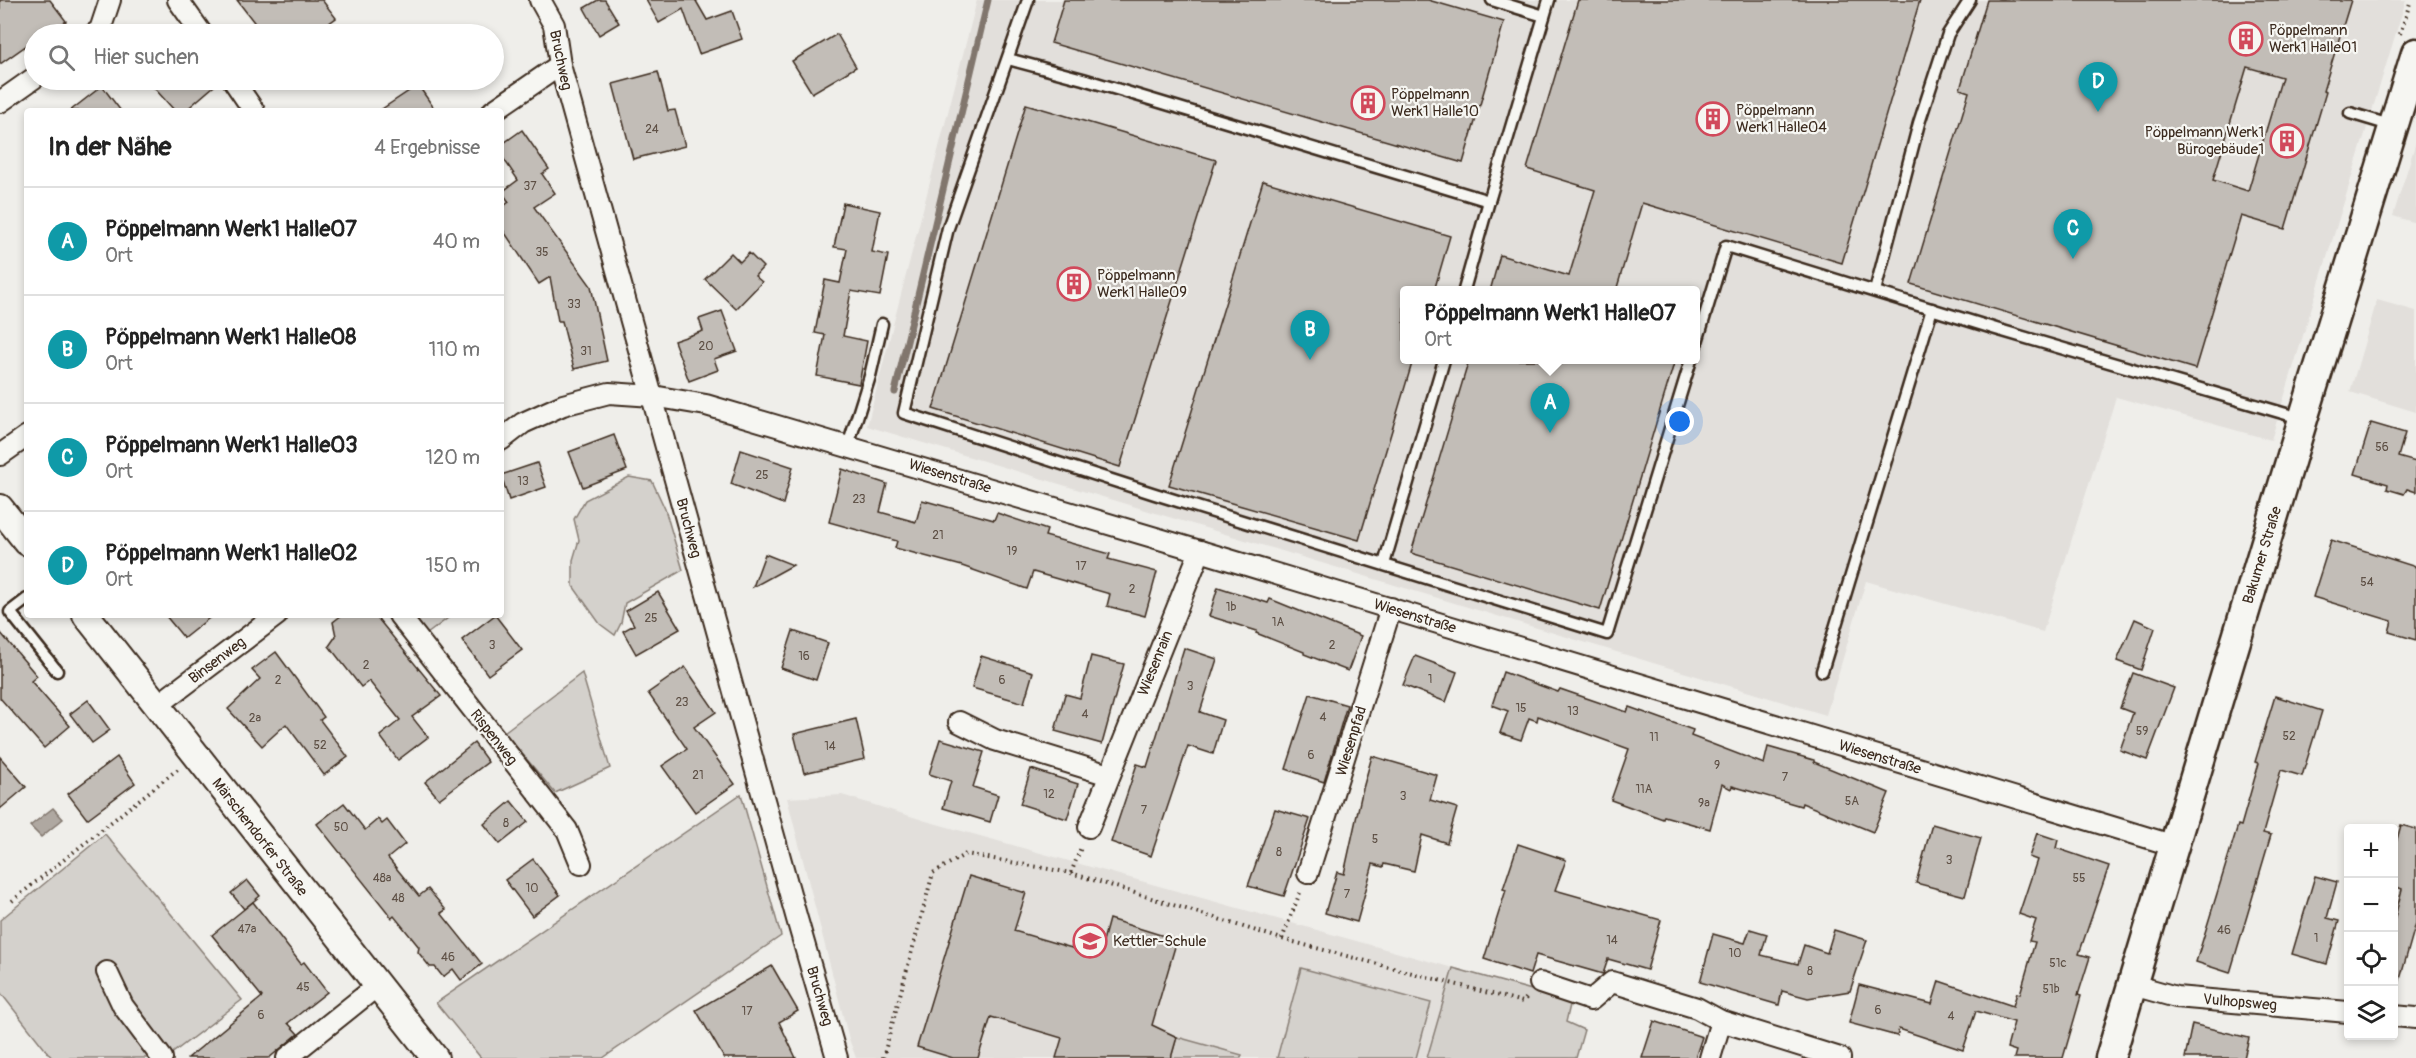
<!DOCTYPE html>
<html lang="de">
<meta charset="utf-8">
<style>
:root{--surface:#fff;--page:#f6f6f6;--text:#222;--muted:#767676;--line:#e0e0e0;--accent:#d1495b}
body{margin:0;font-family:Pangolin,sans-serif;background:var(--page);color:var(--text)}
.controls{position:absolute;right:18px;bottom:18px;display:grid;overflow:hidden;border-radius:6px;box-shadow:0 3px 9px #0003}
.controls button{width:54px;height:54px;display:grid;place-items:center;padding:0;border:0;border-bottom:2px solid var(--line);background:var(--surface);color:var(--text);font:30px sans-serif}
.you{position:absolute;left:1680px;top:422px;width:21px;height:21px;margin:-15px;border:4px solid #fff;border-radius:50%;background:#1a73e8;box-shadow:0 0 0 9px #1a73e833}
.badge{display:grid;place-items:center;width:39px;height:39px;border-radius:50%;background:var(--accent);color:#fff;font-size:20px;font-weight:700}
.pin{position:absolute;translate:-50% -50px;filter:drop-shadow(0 2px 3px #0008)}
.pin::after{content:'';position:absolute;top:32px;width:21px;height:18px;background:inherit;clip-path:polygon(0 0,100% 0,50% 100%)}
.popup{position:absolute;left:1400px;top:286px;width:300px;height:78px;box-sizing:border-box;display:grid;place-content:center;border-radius:6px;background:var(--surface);filter:drop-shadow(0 2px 4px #0005);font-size:20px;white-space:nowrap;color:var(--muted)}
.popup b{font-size:22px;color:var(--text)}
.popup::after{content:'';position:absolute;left:50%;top:100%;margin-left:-12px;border:12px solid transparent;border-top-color:var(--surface)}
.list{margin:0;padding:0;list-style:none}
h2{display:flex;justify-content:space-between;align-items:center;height:78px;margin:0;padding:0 24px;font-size:26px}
h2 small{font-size:20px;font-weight:400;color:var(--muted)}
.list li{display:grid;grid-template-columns:39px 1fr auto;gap:18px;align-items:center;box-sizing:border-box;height:108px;padding:0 24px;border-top:2px solid var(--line)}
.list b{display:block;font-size:22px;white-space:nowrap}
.list p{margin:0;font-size:20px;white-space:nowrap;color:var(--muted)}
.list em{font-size:20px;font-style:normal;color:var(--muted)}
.icon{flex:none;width:33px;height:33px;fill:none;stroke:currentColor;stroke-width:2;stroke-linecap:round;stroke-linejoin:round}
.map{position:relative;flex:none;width:2416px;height:1058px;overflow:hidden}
.search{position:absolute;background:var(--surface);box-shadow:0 3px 9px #0003;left:24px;top:24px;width:480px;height:66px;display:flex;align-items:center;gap:15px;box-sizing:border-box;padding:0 21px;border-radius:33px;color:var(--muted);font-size:22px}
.panel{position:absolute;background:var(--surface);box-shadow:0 3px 9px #0003;left:24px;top:108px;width:480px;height:510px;border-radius:6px}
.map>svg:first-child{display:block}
</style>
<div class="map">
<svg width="2416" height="1058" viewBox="0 0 2416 1058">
<rect width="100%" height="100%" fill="#efeeea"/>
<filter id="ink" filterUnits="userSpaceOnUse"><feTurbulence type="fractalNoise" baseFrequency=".0167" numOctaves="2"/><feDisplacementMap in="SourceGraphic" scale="12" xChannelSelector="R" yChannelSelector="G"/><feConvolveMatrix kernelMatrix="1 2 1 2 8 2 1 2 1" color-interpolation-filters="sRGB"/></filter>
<g filter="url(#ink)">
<g fill="#e2dfdb" fill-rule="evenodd">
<path d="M977,0H2406L2271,440L2116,397L2043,632L1866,581L1826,715L867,426ZM1404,290H1696V360H1404Z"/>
<path d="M2416,142V223L2393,216Z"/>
<path d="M2377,300L2416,311V412L2350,392Z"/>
<path d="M842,795L926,821L1453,968L1427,1058H856L849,1039L787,798Z"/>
</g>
<g fill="#d4d1cc" stroke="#887e75" stroke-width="1.5">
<path d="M629,477L652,481L665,509L683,570L625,603L621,623L615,635L600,624L573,586V560L579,540L574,519L585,500Z"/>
<path d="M413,615H452L427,634Z"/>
<path d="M582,673L610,768L555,793L504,732Z"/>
<path d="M741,794L781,936L603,1058H481L436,1003Z"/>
<path d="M105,834L242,1000L166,1058H52L0,992V920Z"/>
<path d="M1301,968L1431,1003L1416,1058H1277Z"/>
<path d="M1453,968L1571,1001L1566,1022L1584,1030L1576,1058H1427Z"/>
<path d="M1177,1037L1242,1055L1241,1058H1171Z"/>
</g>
<path fill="#afa8a1" stroke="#81766d" stroke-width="1.5" d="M53,808L63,819L41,837L30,826Z"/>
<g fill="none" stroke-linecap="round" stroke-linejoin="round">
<path stroke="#81766d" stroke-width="7" d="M895,392L988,0"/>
</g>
<g fill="#c2bdb7" stroke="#3b2a1e" stroke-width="1.5" fill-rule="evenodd">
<path d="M0,0H50L66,21L47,34H34V40L0,64Z"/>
<path d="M237,0H322L336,18L314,34H263Z"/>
<path d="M598,0H605L619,23L599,35L584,8Z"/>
<path d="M646,0H698L696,1L707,20L732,11L742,39L699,54L683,9L659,23Z"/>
<path d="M1064,0H1428L1504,22L1463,163L1051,43Z"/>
<path d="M1578,0H1920L1842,263L1642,203L1616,291H1490L1500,255L1569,276L1595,190L1527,169Z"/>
<path d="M1987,0H2351L2323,91L2326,92L2285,229L2241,216L2195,369L1911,284L1969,92L1960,89ZM2247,67L2282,77L2248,191L2213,180Z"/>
<path d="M837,34L856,67L812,93L792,61Z"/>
<path d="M658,72L668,111L675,110L685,146L633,159L613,84Z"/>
<path d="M147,80H221L185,111H175Z"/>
<path d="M418,85L436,111H379Z"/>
<path d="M102,86L121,111H70Z"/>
<path d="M1026,104L1216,160L1120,467L933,409Z"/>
<path d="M522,130L549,169L542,174L555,193L534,207L591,286L607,361L574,369L562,321H558L550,277L539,284L501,227V208L509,202L502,192L518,180L501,155V145Z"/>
<path d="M1263,181L1450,236L1434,291H1404V360H1413L1359,540L1169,485Z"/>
<path d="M843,203L880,211L872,252L888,255L880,296L851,291L843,336L867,341L859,384L817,376L825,335L815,333L825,280L840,283L847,249L834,247Z"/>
<path d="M731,253L740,262L749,253L763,267L755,276L762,282L736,309L705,279Z"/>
<path d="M722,311L737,351L714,359L718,370L689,381L674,341L703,331L699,319Z"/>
<path d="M1469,360H1675L1600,610L1411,553Z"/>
<path d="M2371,423L2405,433L2398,457L2416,462V492L2407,489L2404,494L2387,489L2388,484L2355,474Z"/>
<path d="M614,435L627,470L583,487L569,452Z"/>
<path d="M741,450L793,467L783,504L731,484Z"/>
<path d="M537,463L546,487L509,500L501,475Z"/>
<path d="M842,469L887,484L880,512L916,522L922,500L994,520L997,513L1047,530L1045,536L1110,554L1108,559L1157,572L1145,616L1107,606L1110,594L1033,572L1027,589L962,566L895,548L897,541L829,522Z"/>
<path d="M2331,540L2416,567V640L2389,632L2392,621L2313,597Z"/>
<path d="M765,554L793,565L753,587Z"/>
<path d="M1218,587L1268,603L1270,599L1361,636L1348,671L1304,654V652L1256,633L1257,631L1209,616Z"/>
<path d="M658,592L680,629L636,654L623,631L634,625L626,611Z"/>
<path d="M165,615H213L184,638Z"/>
<path d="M342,615H375L441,696L412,717L428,737L398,760L380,736L400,720L369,681L361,687L329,646L336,636L333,622Z"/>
<path d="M495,615L522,650L488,675L462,640Z"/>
<path d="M2135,619L2155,628L2141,670L2117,661Z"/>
<path d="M793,631L828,643L816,680L781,668Z"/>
<path d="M0,632L37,676L31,681L70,726L44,748L0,698Z"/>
<path d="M1184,648L1217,659L1200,712L1223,720L1213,754L1188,746L1151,856L1111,842L1137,764L1147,767Z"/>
<path d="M276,652L324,717L320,720L348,757L324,775L286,724L262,746L228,709L260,679L252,670Z"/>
<path d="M981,656L1033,672L1024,703L972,688Z"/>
<path d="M1091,656L1124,664L1102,744L1055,731L1065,694L1080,698Z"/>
<path d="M1415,656L1457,672L1446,702L1403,685Z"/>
<path d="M685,667L716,712L694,727L735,784L695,812L662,766L687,749L648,693Z"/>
<path d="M1503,672L1558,692L1560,689L1627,712L1629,707L1693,730L1691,736L1764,764L1768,747L1814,760V762L1889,793L1873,832L1802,803L1801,806L1732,786L1731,789L1722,784L1710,829L1664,816L1663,819L1611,800L1629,749L1538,716L1537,721L1529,718L1521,740L1500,733L1508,711L1492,705Z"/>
<path d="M2133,673L2174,688L2147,760L2120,750L2133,713L2120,708Z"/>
<path d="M1310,694L1347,705L1324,782L1286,769Z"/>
<path d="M2275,696L2322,711L2302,776L2281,770L2263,833L2271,835L2230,973L2196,962L2238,825L2241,826L2259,763L2255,762Z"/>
<path d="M88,700L110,730L92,743L70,714Z"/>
<path d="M856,719L865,759L804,773L794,734Z"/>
<path d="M940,739L984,752L973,787L998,795L990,822L943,808L951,781L929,774Z"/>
<path d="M474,743L488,762L439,799L425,782Z"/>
<path d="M1372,756L1437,775L1430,800L1457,808L1447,843L1422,835L1414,871L1384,864L1383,867L1373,864L1357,922L1325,913L1337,872L1344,874L1362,792Z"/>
<path d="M0,757L26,787L0,809Z"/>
<path d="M117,757L135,783L87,819L68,794Z"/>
<path d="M1031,769L1078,784L1067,819L1020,804Z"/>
<path d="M511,801L528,822L500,844L484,824Z"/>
<path d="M344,803L365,830L378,819L382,824L387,820L405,844L388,858L419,896L428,889L446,910L441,913L482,964L461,980L453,969L443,977L435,967H430L418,952L419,947L394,916L392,918L317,824Z"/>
<path d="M1275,809L1310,819L1284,896L1248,886Z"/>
<path d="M1932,824L1981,838L1965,896L1916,883Z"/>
<path d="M2401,825L2416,829V923L2399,983L2394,982V921L2402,889L2394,886V850Z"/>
<path d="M2037,833L2058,840L2056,848L2109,866L2079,954L2090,957L2078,995L2081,996L2063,1058H2014L2016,1051L2007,1048L2014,1022L1976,1011L1963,1050L1899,1029L1897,1036L1849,1023L1859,985L1932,1004L1939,981L2013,1006L2017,993L2020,994L2035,942L2029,941L2036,920L2019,914L2037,860L2029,857Z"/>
<path d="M1518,844L1566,860L1555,890L1661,920L1647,970L1608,959L1603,974L1536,955L1530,974L1484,959L1506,890L1503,889Z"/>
<path d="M533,859L560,895L532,916L505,880Z"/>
<path d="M969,876L1026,893L1014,931L1099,956L1109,919L1177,940L1152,1025L1177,1037L1171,1058H1056L1062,1038L991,1017L978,1058H953L917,1047Z"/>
<path d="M2315,876L2337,882L2327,918L2339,921L2327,964L2292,954Z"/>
<path d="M247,880L260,896L244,909L231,893Z"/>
<path d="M253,902L301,964L304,962L327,992L288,1023L298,1034L269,1058H188L262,997L212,935Z"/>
<path d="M1750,929L1767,934L1761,955L1798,964L1804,945L1827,953L1834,930L1867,940L1850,991L1808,998L1782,991L1779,1005L1700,982L1713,934L1745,943Z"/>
<path d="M772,966L798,1011L779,1022L796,1058H724L696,1010Z"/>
<path d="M1654,1021L1702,1037L1695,1058H1642Z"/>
<path d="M2192,1024L2249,1038L2244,1058H2185Z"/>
</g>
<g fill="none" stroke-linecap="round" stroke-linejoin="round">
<g stroke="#3b2a1e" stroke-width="15">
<g id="service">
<path d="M1028,0L948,228L904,413L1155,494L1607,634L1691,360"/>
<path d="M1492,0L1544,16"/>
<path d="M1008,59L1083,79L1489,201L1464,290"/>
<path d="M2350,113L2393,126"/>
<path d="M1489,201L1549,0"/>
<path d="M1875,291L1919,123L1948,34L1970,0"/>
<path d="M1696,345L1726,246L1996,329L2303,419"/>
<path d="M848,446L870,376L882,324"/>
<path d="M1384,564L1444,360"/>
<path d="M27,599L10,612L57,671"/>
<path d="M1822,671L1932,309"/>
</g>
</g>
<g stroke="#3b2a1e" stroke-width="24">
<g id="minor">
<path d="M178,0L202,34"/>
<path d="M540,0L554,25L560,65L797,919L837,1058"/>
<path d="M94,34L100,30L110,0"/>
<path d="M233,80L254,111"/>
<path d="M0,102L34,78"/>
<path d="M493,111L560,65"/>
<path d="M501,440L523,423L563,405L609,393L653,396L706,405L1200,551L2175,846"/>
<path d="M0,455L27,436"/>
<path d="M399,615L567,830L581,864"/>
<path d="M158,705L277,615"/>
<path d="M959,722L995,740L1109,775"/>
<path d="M1089,827L1200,551"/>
<path d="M1308,873L1391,608"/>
<path d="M107,972L123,1006L162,1058"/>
<path d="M1540,983L1591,1000L1612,982L1697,1008L1721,1021L1840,1058"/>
<path d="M2133,985L2176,997L2348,1012"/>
<path d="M2394,1016L2416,1018"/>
<path d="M287,1058L377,986"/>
<path d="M1710,1058L1721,1021"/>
</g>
</g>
<g stroke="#3b2a1e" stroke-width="30">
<g id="tertiary">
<path d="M0,508L27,542"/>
<path d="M86,615L435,1058"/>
</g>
</g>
<g stroke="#3b2a1e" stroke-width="33">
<path id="secondary" d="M2110,1058L2303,419L2416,53"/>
</g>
<g stroke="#3b2a1e" stroke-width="4" stroke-dasharray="1.5 4.5" stroke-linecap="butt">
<path d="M2400,34L2411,0"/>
<path d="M1071,873L1082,845"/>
<path d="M12,901L179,768"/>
<path d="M1282,939L1301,890"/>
<path d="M883,1058L933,873L966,854L1071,873L1282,939L1523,1002L1527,997"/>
</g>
<use href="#service" stroke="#f6f6f2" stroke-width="10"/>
<use href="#minor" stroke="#f6f6f2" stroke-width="20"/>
<use href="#tertiary" stroke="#f6f6f2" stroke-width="26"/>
<use href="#secondary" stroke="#f6f6f2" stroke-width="28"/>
</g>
</g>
<defs>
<g id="building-ring" transform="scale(1.725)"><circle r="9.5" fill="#f6f6f2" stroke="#d1495b" stroke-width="1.5"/><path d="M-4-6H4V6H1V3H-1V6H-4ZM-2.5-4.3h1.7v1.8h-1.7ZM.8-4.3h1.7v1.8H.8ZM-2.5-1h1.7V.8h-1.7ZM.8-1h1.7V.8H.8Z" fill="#d1495b"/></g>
<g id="school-ring" transform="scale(1.725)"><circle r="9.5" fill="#f6f6f2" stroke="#d1495b" stroke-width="1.5"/><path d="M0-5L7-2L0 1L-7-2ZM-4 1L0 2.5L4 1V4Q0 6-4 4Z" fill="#d1495b"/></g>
</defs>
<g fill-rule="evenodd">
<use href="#building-ring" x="2246" y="39"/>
<use href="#building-ring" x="1368" y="103"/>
<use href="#building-ring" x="1713" y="119"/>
<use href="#building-ring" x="2287" y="141"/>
<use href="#building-ring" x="1074" y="284"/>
<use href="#school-ring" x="1090" y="941"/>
</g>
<g text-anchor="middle" stroke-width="4.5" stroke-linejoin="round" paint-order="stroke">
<g font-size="12" fill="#5d4f44">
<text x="652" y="133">24</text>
<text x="530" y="190">37</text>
<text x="542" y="256">35</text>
<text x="574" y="308">33</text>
<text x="706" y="350">20</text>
<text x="586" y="355">31</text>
<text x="2382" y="451">56</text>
<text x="762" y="479">25</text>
<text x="523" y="485">13</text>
<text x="859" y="503">23</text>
<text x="938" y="539">21</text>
<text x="1012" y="555">19</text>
<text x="1081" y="570">17</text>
<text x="2367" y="586">54</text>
<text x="1132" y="593">2</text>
<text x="1231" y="611">1b</text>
<text x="651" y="622">25</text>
<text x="1278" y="626">1A</text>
<text x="492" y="649">3</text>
<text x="1332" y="649">2</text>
<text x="804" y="660">16</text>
<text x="366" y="669">2</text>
<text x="1430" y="683">1</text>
<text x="278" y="684">2</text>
<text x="1002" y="684">6</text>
<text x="1190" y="690">3</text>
<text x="682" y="706">23</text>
<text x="1521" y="712">15</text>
<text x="1573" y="715">13</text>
<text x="1085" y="718">4</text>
<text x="1323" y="721">4</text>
<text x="255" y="722">2a</text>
<text x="2142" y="735">59</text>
<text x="2289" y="740">52</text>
<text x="1654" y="741">11</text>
<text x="320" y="749">52</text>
<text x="830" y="750">14</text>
<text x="1311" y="759">6</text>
<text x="1717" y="769">9</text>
<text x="698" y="779">21</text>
<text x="1785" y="781">7</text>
<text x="1644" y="793">11A</text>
<text x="1049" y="798">12</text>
<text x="1403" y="800">3</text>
<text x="1852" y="805">5A</text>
<text x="1704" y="807">9a</text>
<text x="1144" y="814">7</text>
<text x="506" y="827">8</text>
<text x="341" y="831">50</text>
<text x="1375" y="843">5</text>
<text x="1279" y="856">8</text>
<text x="1949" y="864">3</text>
<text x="382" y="882">48a</text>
<text x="2079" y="882">55</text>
<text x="532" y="892">10</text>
<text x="1347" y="898">7</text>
<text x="398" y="902">48</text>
<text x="247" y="933">47a</text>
<text x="2224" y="934">46</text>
<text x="2316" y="942">1</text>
<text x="1612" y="944">14</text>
<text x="1735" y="957">10</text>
<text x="448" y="961">46</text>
<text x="2058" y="967">51c</text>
<text x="1810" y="975">8</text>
<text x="303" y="991">45</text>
<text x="2051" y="993">51b</text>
<text x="1878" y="1014">6</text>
<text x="747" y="1015">17</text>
<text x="261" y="1019">6</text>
<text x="1951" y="1020">4</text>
</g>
<g font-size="15" fill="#3b2a1e" stroke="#f6f6f2" text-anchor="start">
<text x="2269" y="35">Pöppelmann<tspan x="2269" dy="17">Werk1 Halle01</tspan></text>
<text x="1391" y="99">Pöppelmann<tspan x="1391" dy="17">Werk1 Halle10</tspan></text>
<text x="1736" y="115">Pöppelmann<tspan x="1736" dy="17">Werk1 Halle04</tspan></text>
<text x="2264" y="137" text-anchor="end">Pöppelmann Werk1<tspan x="2264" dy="17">Bürogebäude1</tspan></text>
<text x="1097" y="280">Pöppelmann<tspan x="1097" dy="17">Werk1 Halle09</tspan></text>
<text x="1113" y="946">Kettler-Schule</text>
</g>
<g font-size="15" fill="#3b2a1e" stroke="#f6f6f2">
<text transform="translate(561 60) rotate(78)" y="5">Bruchweg</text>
<text transform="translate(950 476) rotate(17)" y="5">Wiesenstraße</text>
<text transform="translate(689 528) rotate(75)" y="5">Bruchweg</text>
<text transform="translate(2262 555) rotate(-73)" y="5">Bakumer Straße</text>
<text transform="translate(1415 616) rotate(17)" y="5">Wiesenstraße</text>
<text transform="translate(217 660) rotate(-37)" y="5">Binsenweg</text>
<text transform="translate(1155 663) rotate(-68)" y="5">Wiesenrain</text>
<text transform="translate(494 737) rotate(52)" y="5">Rispenweg</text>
<text transform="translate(1351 741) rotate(-73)" y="5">Wiesenpfad</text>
<text transform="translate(1880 757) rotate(17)" y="5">Wiesenstraße</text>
<text transform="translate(260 837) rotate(52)" y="5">Märschendorfer Straße</text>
<text transform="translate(820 996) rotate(74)" y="5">Bruchweg</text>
<text transform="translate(2240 1002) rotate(5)" y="5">Vulhopsweg</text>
</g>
</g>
</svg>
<div class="controls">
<button>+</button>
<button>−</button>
<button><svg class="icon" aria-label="locate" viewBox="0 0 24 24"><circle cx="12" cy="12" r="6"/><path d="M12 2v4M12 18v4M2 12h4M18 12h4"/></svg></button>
<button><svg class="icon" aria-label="layers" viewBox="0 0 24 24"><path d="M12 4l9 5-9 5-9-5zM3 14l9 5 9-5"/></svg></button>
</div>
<div class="you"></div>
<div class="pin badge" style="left:1550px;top:433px;background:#0f9aa8">A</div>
<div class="popup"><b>Pöppelmann Werk1 Halle07</b>Ort</div>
<div class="pin badge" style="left:1310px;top:360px;background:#0f9aa8">B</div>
<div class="pin badge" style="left:2073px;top:259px;background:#0f9aa8">C</div>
<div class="pin badge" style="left:2098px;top:112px;background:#0f9aa8">D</div>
<div class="search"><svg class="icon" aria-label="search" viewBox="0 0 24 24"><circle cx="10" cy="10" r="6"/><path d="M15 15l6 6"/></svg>Hier suchen</div>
<section class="panel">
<h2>In der Nähe<small>4 Ergebnisse</small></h2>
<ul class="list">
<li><span class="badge" style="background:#0f9aa8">A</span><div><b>Pöppelmann Werk1 Halle07</b><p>Ort</p></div><em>40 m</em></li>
<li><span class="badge" style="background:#0f9aa8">B</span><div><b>Pöppelmann Werk1 Halle08</b><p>Ort</p></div><em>110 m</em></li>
<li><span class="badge" style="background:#0f9aa8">C</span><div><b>Pöppelmann Werk1 Halle03</b><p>Ort</p></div><em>120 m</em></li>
<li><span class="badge" style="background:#0f9aa8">D</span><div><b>Pöppelmann Werk1 Halle02</b><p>Ort</p></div><em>150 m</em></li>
</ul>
</section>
</div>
